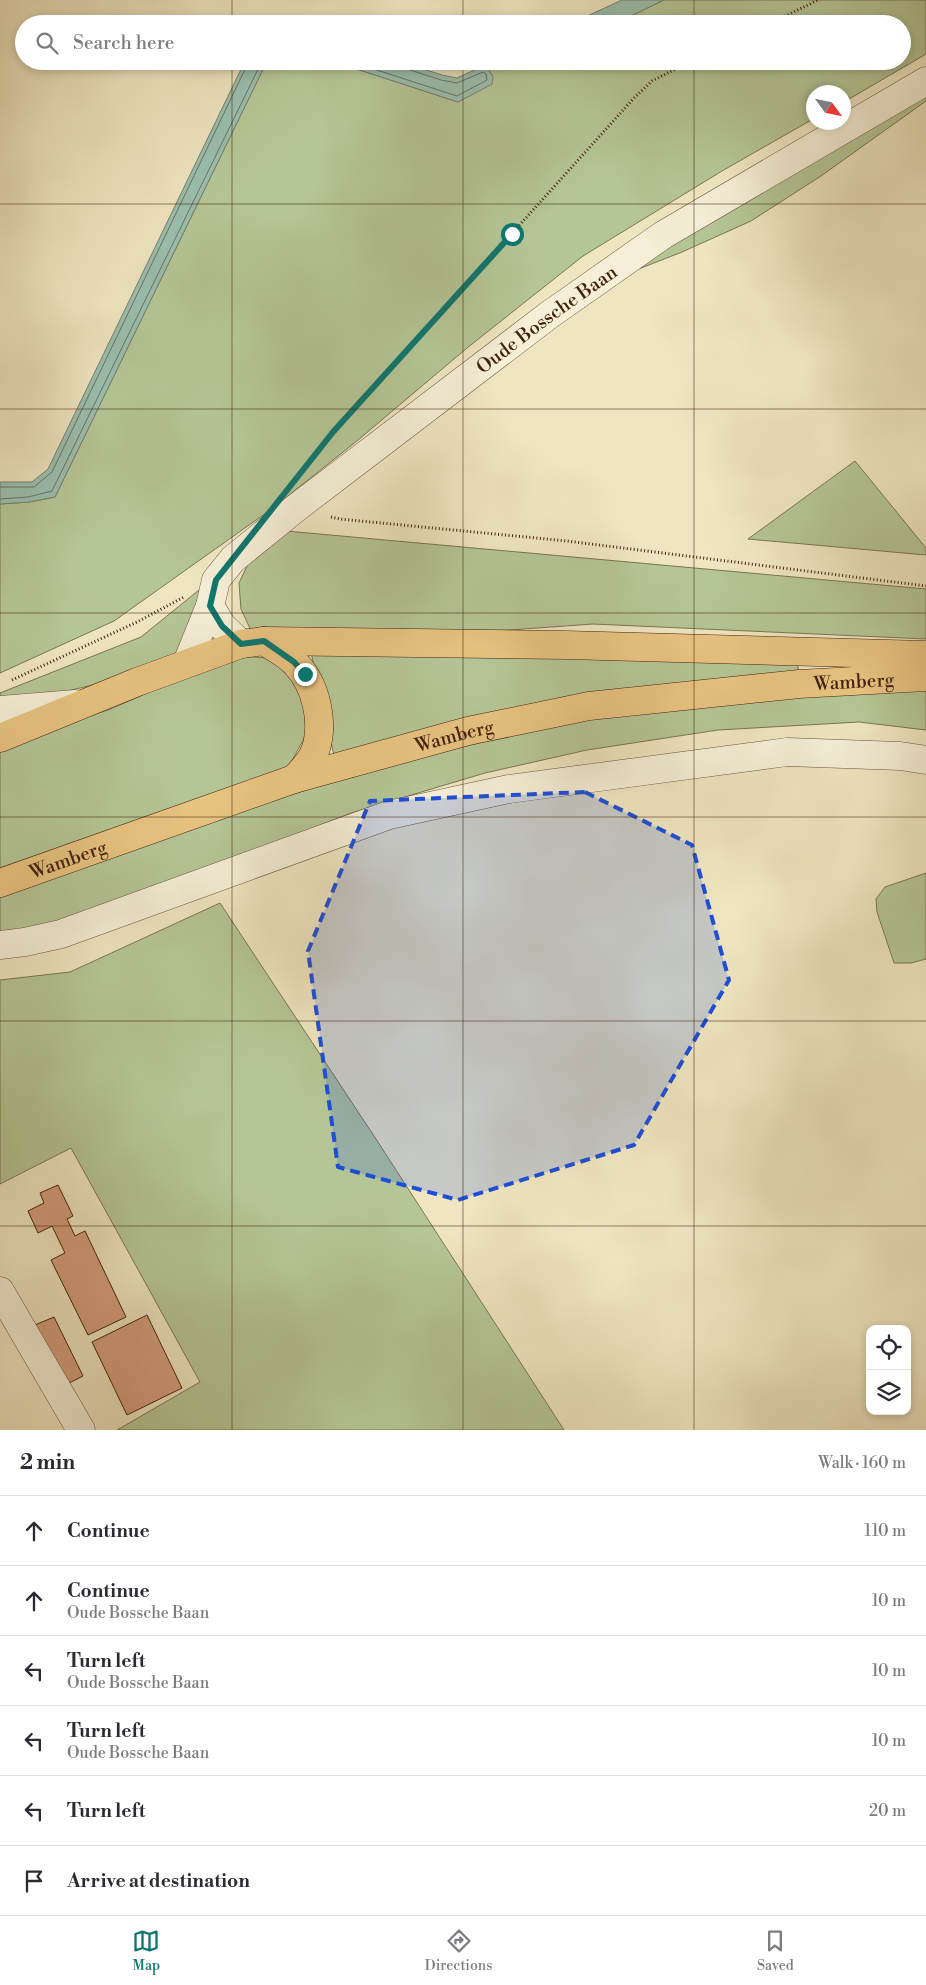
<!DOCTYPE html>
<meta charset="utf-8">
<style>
:root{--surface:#fff;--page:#f7f7f7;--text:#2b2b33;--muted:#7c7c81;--line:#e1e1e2;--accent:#0f766e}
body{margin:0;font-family:"Libre Bodoni",serif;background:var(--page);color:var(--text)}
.controls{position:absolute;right:15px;bottom:15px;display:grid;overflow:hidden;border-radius:10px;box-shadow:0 2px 8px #0003}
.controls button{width:45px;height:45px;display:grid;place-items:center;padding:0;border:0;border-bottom:1px solid var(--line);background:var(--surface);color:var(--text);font:25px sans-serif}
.compass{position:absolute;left:806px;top:85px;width:45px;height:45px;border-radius:50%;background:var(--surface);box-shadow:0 2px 8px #0003;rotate:123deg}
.stop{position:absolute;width:15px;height:15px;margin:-11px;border:4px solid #0f766e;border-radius:50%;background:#fff}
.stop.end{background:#0f766e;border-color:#fff;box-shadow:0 1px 5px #0008}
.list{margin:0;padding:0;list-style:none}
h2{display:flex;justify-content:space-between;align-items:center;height:65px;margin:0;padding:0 20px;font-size:21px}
h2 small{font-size:16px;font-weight:400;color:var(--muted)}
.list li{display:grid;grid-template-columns:32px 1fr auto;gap:15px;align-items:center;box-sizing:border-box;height:70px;padding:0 20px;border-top:1px solid var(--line)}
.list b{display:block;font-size:19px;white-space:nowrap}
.list p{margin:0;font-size:16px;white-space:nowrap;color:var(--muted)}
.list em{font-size:16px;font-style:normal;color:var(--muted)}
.icon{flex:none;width:28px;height:28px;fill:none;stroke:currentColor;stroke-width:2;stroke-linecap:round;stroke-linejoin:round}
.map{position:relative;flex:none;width:926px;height:1430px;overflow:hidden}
.search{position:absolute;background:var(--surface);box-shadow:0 2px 8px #0003;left:15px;right:15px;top:15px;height:55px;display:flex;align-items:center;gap:12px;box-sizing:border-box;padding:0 18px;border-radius:28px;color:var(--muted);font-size:19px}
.sheet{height:485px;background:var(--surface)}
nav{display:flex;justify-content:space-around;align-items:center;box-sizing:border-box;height:70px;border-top:1px solid var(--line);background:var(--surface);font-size:14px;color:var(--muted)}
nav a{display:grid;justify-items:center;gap:2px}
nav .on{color:var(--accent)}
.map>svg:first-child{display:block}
</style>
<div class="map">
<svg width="926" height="1430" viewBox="0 0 926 1430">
<rect width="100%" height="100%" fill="#efe6c1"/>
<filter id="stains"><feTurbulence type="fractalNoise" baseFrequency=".004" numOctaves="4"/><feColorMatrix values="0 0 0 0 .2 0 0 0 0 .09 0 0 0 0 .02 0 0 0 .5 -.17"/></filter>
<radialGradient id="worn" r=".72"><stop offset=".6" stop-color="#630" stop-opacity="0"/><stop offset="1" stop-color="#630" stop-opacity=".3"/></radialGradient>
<g fill="#b5c696" stroke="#7b7453">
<path d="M664,0H926V54L844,102V92H814L813,119L722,171L583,256L467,348L358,440L273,508L114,621L0,673V504L29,502L55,497L267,61H332L458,102L488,68L483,66L493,61H902V24H614Z"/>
<path d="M926,89V101L821,176L751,221L682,252L631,272L793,167Z"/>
<path d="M855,461L926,548V555L748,539Z"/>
<path d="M286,531L926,589V639L593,624L454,634L253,635L241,609L239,583L258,543Z"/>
<path d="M199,590L200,611L190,641L165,662L110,681L20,702H0V693L141,637Z"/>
<path d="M310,648L797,659L799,675L335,760Z"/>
<path d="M235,655L265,658L293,676L304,695L306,735L290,764L263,784L0,874V744L108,710Z"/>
<path d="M926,687V730L859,722L718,730L587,750L485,773L351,813L71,922L0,932V896L204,823L343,778L589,714Z"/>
<path d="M926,873V959L911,963H894L877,912L876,899L885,887Z"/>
<path d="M220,903L376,1139L564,1430H117L200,1382L71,1148L0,1184V980L70,972Z"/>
</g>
<g fill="#9ac0b0" stroke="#768070">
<path d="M622,0H664L614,24H570Z"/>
<path d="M245,61H267L55,497L29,502L0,504V482H32L48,469Z"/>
<path d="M332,61H398L442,75L457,78L483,66L488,68L493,77L492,84L458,102Z"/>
</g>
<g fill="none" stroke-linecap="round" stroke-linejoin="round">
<g stroke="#6e7060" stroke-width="1">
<path d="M349,61L457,96L487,80L486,74L483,72L457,83L441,80L404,68L400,61"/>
<path d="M0,487H34L52,472L249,61"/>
<path d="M0,499L28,497L52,491L262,61"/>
</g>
</g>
<g fill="#d49e7c" stroke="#412110">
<path d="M58,1185L73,1216L67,1219L75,1236L85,1231L126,1317L88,1335L51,1260L65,1253L52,1226L38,1233L28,1211L44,1203L40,1193Z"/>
<path d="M147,1315L182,1388L127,1415L92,1342Z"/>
<path d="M54,1317L83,1376L65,1385L35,1325Z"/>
</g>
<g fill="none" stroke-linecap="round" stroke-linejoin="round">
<g stroke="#6c523c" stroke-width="29">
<g id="minor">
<path d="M210,606L222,626L241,644"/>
<path id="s1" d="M187,663L210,606L216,580L233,559L296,508L549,315L663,235L926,81"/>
<path d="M0,710L75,704"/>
<path d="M0,945L25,942L61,934L389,815L509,789L787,752L900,756L926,760"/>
<path d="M0,1291L81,1430"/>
</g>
</g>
<g stroke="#412110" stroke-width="29">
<g id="major">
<path d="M264,641C275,648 287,654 296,664C316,685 325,723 315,751C311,762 302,771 294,779"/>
<path d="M0,738L137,682L241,644L264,641L567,645L926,655"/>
<path id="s2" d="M0,883L294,779L468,731L589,706L799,684L926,677"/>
</g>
</g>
<g stroke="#412110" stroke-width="3" stroke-dasharray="1 2.5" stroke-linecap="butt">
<path d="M769,24L818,0"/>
<path d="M312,458L333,432L634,98L652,81L691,61"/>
<path d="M331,517L340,519L567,541L926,586"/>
<path d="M12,680L137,622L184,597"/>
</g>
<use href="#minor" stroke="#f5efd7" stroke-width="28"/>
<use href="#major" stroke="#e8c380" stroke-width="28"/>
</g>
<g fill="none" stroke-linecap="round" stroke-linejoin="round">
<path stroke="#0f766e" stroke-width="6" d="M305,674L294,662L264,641L241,644L222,626L210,606L216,580L333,432L512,234"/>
</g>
<path fill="#1d4ed8" fill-opacity="0.2" stroke="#1d4ed8" stroke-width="4" stroke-dasharray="10 6" stroke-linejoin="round" d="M585,792L692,845L729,980L634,1145L458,1200L338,1167L308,951L370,801Z"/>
<path fill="none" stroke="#412110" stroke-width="1" stroke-opacity="0.55" d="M232,0V24M463,0V24M694,0V24M232,61V1430M463,61V1430M694,61V1430M0,204H926M0,409H926M0,613H926M0,817H926M0,1021H926M0,1226H926"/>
<g text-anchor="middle" stroke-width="4.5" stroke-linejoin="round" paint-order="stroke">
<g font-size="19" fill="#412110" stroke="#f5efd7">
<text dy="7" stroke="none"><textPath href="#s1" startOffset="510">Oude Bossche Baan</textPath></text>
<text dy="7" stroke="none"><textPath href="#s2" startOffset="882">Wamberg</textPath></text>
<text dy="7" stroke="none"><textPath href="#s2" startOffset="478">Wamberg</textPath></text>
<text dy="7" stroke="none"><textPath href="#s2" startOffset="72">Wamberg</textPath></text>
</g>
</g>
<rect width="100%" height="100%" filter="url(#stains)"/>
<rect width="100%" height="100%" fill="url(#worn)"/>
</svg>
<div class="controls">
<button><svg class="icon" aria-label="locate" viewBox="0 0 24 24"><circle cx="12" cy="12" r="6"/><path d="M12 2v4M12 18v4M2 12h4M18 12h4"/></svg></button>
<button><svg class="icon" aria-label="layers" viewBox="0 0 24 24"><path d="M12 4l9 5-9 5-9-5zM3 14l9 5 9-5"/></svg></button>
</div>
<svg class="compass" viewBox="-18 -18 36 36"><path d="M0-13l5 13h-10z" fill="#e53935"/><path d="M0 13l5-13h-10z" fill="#7c7c81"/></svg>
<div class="stop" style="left:512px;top:234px"></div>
<div class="stop end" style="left:305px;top:674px"></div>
<div class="search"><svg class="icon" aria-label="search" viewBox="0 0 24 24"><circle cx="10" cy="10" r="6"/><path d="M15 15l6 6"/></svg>Search here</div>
</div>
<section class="sheet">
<h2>2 min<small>Walk · 160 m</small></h2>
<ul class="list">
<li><svg class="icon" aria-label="ahead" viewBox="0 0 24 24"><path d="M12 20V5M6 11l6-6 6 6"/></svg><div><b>Continue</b></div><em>110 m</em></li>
<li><svg class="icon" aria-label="ahead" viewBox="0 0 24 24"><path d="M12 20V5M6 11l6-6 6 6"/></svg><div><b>Continue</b><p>Oude Bossche Baan</p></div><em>10 m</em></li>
<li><svg class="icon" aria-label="left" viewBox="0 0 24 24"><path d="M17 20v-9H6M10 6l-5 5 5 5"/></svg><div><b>Turn left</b><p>Oude Bossche Baan</p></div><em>10 m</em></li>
<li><svg class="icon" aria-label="left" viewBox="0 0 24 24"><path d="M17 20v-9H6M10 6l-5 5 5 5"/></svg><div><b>Turn left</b><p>Oude Bossche Baan</p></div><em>10 m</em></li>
<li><svg class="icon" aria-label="left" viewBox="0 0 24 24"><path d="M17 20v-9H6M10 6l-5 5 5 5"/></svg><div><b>Turn left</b></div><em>20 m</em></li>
<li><svg class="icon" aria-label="arrive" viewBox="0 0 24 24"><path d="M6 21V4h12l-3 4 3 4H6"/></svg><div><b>Arrive at destination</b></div></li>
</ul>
</section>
<nav>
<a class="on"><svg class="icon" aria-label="map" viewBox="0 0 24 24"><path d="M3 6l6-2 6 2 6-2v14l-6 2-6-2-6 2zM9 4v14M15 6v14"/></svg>Map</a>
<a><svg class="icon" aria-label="directions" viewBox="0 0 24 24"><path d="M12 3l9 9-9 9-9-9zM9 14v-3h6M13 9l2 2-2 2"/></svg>Directions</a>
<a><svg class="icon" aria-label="saved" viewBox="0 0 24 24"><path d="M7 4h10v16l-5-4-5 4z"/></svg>Saved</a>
</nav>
